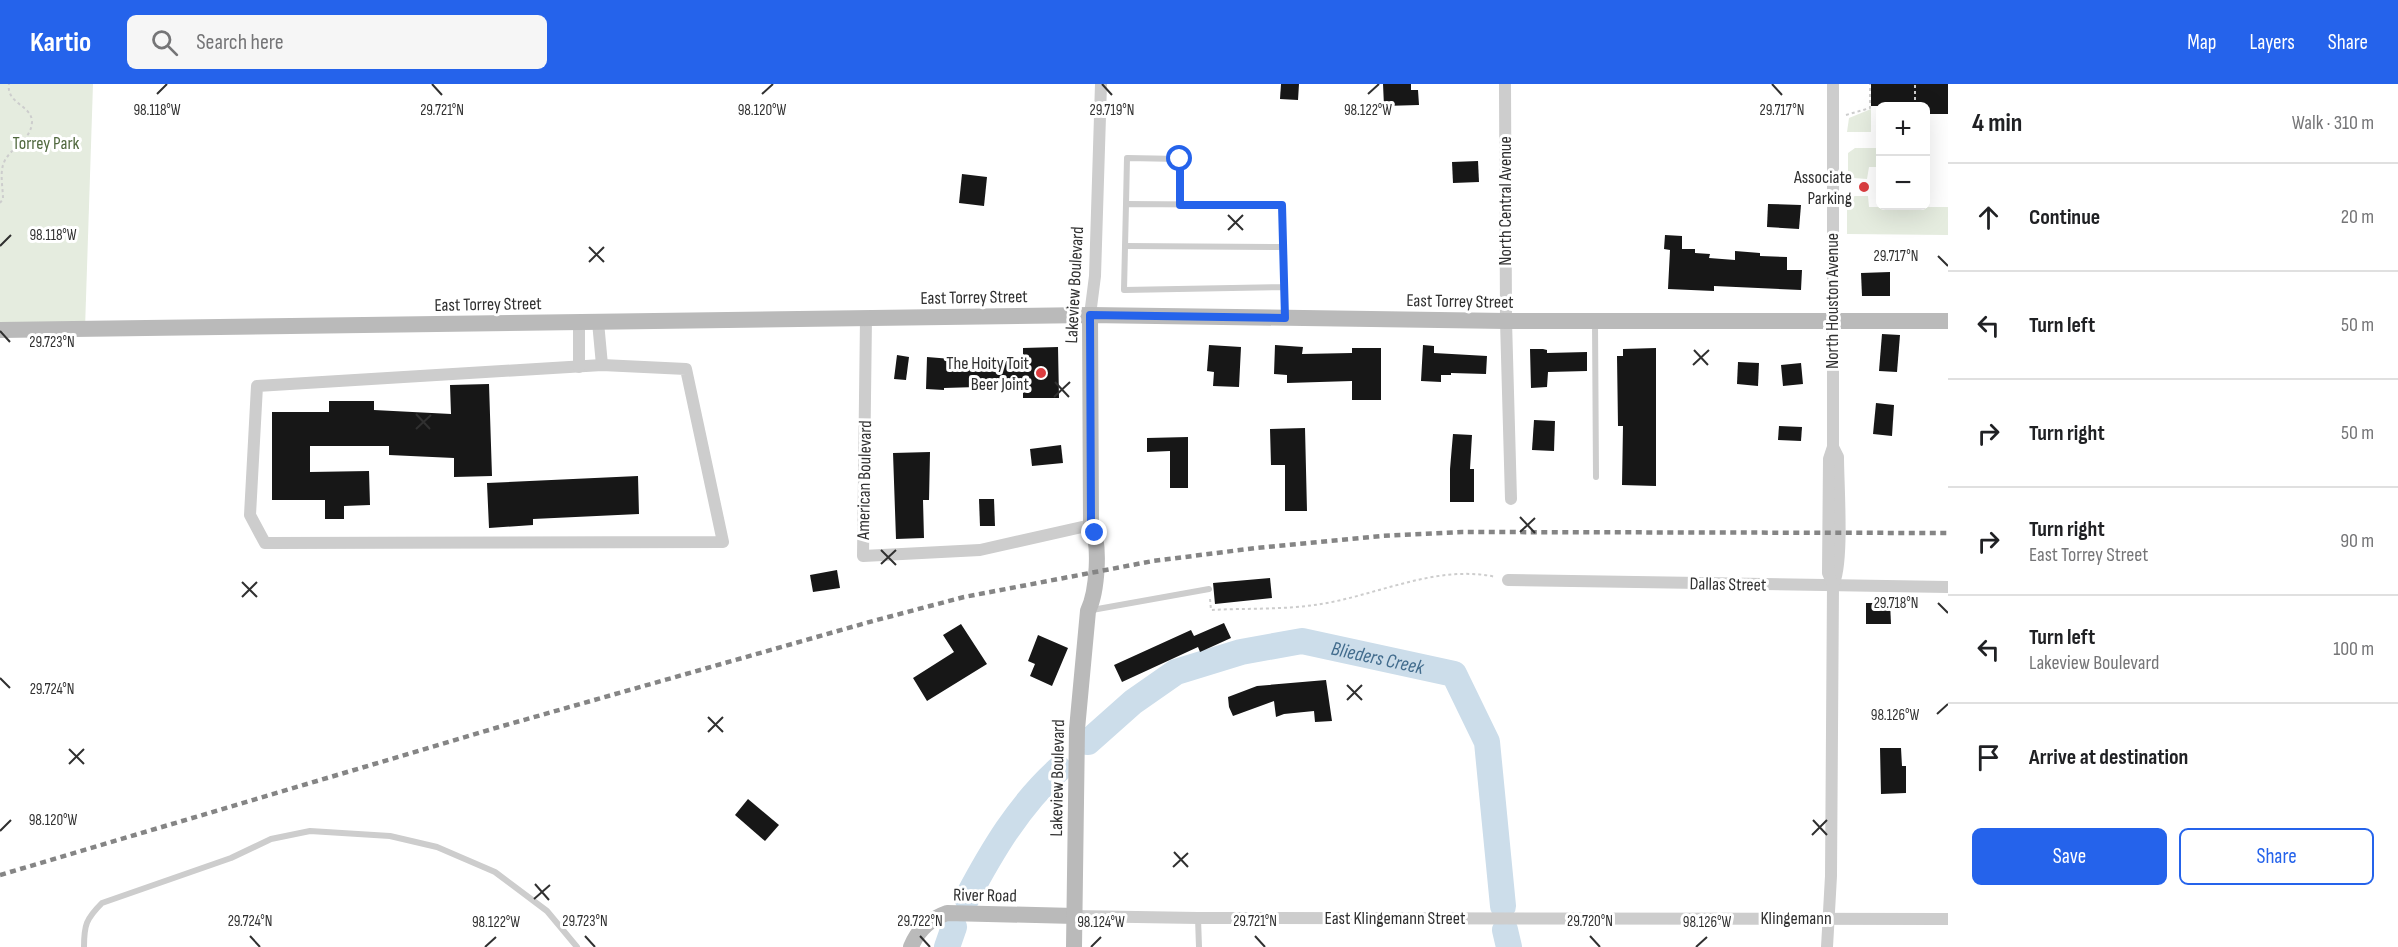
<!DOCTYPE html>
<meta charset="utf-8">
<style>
:root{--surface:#fff;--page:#f6f6f6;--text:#202124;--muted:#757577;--line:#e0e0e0;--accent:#2563eb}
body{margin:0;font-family:"Sofia Sans Condensed",sans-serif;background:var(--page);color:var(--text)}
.controls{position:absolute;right:18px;top:18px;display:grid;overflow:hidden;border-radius:9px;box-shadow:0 6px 24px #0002}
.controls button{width:54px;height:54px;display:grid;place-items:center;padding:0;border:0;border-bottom:2px solid var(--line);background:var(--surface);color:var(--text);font:30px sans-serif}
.stop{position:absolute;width:18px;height:18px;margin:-14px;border:4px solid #2563eb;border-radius:50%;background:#fff}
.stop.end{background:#2563eb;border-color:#fff;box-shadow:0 2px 6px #0008}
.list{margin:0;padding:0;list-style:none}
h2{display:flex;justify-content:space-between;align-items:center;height:78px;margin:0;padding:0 24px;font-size:26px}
h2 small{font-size:20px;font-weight:400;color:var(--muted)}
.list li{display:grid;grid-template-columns:39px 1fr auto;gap:18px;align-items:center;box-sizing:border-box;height:108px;padding:0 24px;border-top:2px solid var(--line)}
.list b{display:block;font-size:22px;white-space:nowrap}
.list p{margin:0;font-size:20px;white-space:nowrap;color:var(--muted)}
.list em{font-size:20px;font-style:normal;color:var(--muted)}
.actions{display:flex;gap:12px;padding:18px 24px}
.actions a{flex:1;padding:14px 0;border:2px solid var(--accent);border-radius:9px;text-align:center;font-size:21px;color:var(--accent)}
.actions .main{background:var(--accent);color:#fff}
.icon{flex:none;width:33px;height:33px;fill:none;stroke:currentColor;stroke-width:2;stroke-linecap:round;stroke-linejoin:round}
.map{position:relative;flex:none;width:1948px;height:863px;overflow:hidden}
header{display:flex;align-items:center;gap:36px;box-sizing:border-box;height:84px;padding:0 30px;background:var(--accent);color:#fff}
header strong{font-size:28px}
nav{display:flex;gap:33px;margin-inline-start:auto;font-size:21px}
.search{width:420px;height:54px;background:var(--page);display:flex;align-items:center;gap:15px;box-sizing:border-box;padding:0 21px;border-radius:9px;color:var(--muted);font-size:22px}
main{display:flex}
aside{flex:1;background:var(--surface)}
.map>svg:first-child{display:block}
</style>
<header>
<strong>Kartio</strong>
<div class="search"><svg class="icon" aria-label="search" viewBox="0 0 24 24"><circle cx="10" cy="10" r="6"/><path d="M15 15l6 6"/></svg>Search here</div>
<nav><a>Map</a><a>Layers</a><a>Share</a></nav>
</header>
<main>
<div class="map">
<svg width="1948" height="863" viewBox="0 0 1948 863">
<rect width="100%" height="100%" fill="#fff"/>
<g fill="#e5ecdf">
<path d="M0,0H93L85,245L0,246Z"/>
<path d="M1871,25V48H1847L1849,34Z"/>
<path d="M1855,64H1879L1880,83H1869L1867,95L1853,94L1848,90V69Z"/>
<path d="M1855,112H1868L1869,123H1948V151L1847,150V120L1849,115Z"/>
</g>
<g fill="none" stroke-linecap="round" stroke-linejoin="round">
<g stroke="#ccddea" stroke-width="26">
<path id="s1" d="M1088,658L1133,618L1176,588L1241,568L1302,557L1454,590L1487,658L1503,822"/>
<path d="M967,814C992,767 1019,721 1059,685"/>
<path d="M1505,846L1509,863"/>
<path d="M947,863L954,843"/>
</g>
</g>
<g fill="#171717">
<path d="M1281,0H1299L1298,16L1280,15Z"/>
<path d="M1383,0H1411V6H1418L1419,21L1384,22Z"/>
<path d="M1871,0H1948V30H1926V22H1871Z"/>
<path d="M1478,77L1479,98L1453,99L1452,78Z"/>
<path d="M962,90L987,93L984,122L959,119Z"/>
<path d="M1768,120L1801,121L1799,145L1767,143Z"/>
<path d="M1665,151L1682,152V165H1695V169L1710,170L1709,174L1735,176V167L1760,169V172L1787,173V186H1802L1801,206L1714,202V207L1668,205L1670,166L1664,165Z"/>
<path d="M1890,188V212H1862L1861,189Z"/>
<path d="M1882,250L1900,251L1897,288L1879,287Z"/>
<path d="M1209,261L1241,263L1239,303L1213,302L1214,288L1207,287Z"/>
<path d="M1275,261L1303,263L1302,270L1352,269V264H1381V316H1352V297L1287,299V291L1274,290Z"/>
<path d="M1423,261L1434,262V269L1487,272L1486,290L1451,289V291H1441V298L1421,297Z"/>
<path d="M1058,263L1059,314H1023V298L977,299V303L944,304V306L926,305L927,273L976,277L1023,275V264Z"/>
<path d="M1656,264V402L1622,401L1623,342H1618L1617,272H1623V265Z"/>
<path d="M1530,265H1543L1547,266V269L1587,268V287L1548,288L1547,303L1531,304Z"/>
<path d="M897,271L909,273L906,296L894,295Z"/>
<path d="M1738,278L1759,279L1758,302L1737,300Z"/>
<path d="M1801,279L1803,300L1783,302L1781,281Z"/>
<path d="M489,300L492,392L454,393V374L389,371V362H310V388L369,387L370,421L344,422V435H325V416H272V328H329V317H374V326L451,330L450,301Z"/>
<path d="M1876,319L1894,321L1892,352L1873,350Z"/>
<path d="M1534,336L1555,337L1554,367L1532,366Z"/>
<path d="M1779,342L1802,343L1801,357L1778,356Z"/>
<path d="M1305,344L1307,427H1285V381H1271L1270,345Z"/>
<path d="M1453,350L1472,351L1470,385H1474V418H1450V385Z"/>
<path d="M1188,353V404H1170V367L1147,368V354Z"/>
<path d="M1061,361L1063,379L1032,382L1030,365Z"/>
<path d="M930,368L929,416H923L924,454L896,455L893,369Z"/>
<path d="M638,392L639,430L533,435V441L489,444L487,399Z"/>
<path d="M979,415H994L995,442H980Z"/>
<path d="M837,486L840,504L813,508L810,491Z"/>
<path d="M1270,494L1272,514L1215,520L1213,499Z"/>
<path d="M1866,519H1890L1891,540H1866Z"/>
<path d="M1224,539L1231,554L1200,568L1198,563L1122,598L1114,581L1191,546L1194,552Z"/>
<path d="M961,540L987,580L927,617L913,594L954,568L943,551Z"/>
<path d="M1038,551L1068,564L1052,602L1030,592L1035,580L1028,577Z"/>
<path d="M1326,596L1332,637L1315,638L1314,627L1284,630L1276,633L1274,617L1233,632L1229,623L1228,613L1257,602Z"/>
<path d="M1880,664H1901L1902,682H1906V709L1881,710Z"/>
<path d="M748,715L779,741L765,757L735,731Z"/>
</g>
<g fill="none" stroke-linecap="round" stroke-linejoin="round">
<g stroke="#cdcdcd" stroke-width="2" stroke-dasharray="3 3" stroke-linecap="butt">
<path d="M1915,22V0"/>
<path d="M1846,31L1870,24V0"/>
<path d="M0,119L3,115C3,105 0,91 3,81C8,64 31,58 32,38C32,21 6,20 9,0"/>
<path d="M1210,515L1211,526C1246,524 1286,526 1321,520C1378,511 1437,480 1496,493"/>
</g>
<g stroke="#cdcdcd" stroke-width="6">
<path d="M1126,120L1127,74L1181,75L1180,121"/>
<path d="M1125,162L1283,163"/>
<path d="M1284,203L1124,206L1126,120L1282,121L1285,233"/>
<path d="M1595,238L1596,393"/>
<path d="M1092,526L1209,505"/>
<path d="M1198,834L1199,863"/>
<path d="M84,863C84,841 86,835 102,819L231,774L271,755L310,747L390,752L437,763L495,788L547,827L577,863"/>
</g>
<g stroke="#cdcdcd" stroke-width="12">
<path d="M1505,0L1506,237L1511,415"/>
<path d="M1090,231L1095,192L1101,0"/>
<path d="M866,234L863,472L980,466L1091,441"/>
<path d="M598,238L602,281"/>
<path d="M602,281L686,285L723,458L265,459L250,431L257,302Z"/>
<path d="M579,283V238"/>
<path d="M1508,496L1948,503"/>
<path d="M1833,501C1844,480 1838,401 1838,373L1833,363"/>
<path d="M1075,832L1198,834L1948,835"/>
<path d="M1827,863L1831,792L1833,501L1828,489L1829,375L1833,363V0"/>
</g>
<g stroke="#bababa" stroke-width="16">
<path d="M0,246L1090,231L1506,237H1948"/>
<path d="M911,863C918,845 930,835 947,829L1075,832"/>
<path d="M1074,863L1077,645L1088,527C1097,508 1101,460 1091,441L1090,231"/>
</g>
<path stroke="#858585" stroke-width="4.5" stroke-dasharray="6 4.5" stroke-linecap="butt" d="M0,791L499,643L873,537L964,513L1153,477L1256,464L1381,452L1462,448L1948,449"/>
</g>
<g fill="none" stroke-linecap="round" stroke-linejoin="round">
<path stroke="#2563eb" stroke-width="8" d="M1095,449L1091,441L1090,231L1285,234L1282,121H1180V75"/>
</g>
<path fill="none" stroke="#303030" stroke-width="2" d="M432,0L442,11M1102,0L1112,11M1772,0L1782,11M157,10L167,0M762,10L773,0M1368,10L1379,0M1228,131L1243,146M1228,146L1243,131M0,162L11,151M589,163L604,178M1938,172L1948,182M589,178L604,163M0,247L10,258M1694,266L1708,281M1693,281L1709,266M1055,298L1069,313M1054,313L1070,298M416,330L430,345M416,345L431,331M1520,433L1535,449M1520,448L1535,434M881,466L896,481M881,480L896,466M242,498L257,513M242,513L257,498M1938,519L1948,529M0,594L10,604M1347,601L1362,616M1347,616L1362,601M1937,630L1948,620M708,633L723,648M708,648L723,633M69,665L84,680M69,680L84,665M1813,736L1827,751M0,747L11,736M1812,751L1827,736M1174,768L1188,783M1173,783L1188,769M535,800L549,816M534,815L550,801M250,852L260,863M585,852L595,863M920,852L930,863M1255,852L1265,863M1590,852L1600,863M485,863L496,853M1091,863L1101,853M1696,863L1707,853"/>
<g fill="#db3d40" stroke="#fff" stroke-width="2">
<circle cx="1864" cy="103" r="6"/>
<circle cx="1041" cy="289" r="6"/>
</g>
<g text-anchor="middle" stroke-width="6" stroke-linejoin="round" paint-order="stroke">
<g font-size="18" fill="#51693f" stroke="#fff">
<text x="46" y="65">Torrey Park</text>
</g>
<g font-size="18" fill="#303030" stroke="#fff" text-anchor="end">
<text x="1852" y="99">Associate<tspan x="1852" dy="21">Parking</tspan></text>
<text x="1029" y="285">The Hoity Toit<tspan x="1029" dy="21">Beer Joint</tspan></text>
</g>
<g font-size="18" fill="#303030" stroke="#fff">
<text transform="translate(1505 117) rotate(-90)" y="6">North Central Avenue</text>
<text transform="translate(1074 201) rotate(-87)" y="6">Lakeview Boulevard</text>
<text transform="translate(974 213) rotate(-1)" y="6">East Torrey Street</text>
<text transform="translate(1460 217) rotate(1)" y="6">East Torrey Street</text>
<text transform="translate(1832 217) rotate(-90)" y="6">North Houston Avenue</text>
<text transform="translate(488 220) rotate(-1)" y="6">East Torrey Street</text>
<text transform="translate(864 396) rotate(-89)" y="6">American Boulevard</text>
<text transform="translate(1728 500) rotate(1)" y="6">Dallas Street</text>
<text transform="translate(1057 694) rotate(-89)" y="6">Lakeview Boulevard</text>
<text transform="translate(985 811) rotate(1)" y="6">River Road</text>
<text x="1395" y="840">East Klingemann Street</text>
<text x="1796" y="840">Klingemann</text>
</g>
<g font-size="20" font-style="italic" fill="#426c8d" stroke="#fff">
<text dy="7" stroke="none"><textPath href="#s1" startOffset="320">Blieders Creek</textPath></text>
</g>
</g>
<g font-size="15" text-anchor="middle" fill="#303030" stroke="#fff" stroke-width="6" stroke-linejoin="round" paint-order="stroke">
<text x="157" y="31">98.118°W</text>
<text x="762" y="31">98.120°W</text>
<text x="1368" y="31">98.122°W</text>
<text x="442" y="31">29.721°N</text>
<text x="1112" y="31">29.719°N</text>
<text x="1782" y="31">29.717°N</text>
<text x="53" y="156">98.118°W</text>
<text x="1896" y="177">29.717°N</text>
<text x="52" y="263">29.723°N</text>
<text x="1896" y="524">29.718°N</text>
<text x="52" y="610">29.724°N</text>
<text x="1895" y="636">98.126°W</text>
<text x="53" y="741">98.120°W</text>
<text x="250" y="842">29.724°N</text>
<text x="585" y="842">29.723°N</text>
<text x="920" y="842">29.722°N</text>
<text x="1255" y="842">29.721°N</text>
<text x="1590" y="842">29.720°N</text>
<text x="496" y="843">98.122°W</text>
<text x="1101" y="843">98.124°W</text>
<text x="1707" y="843">98.126°W</text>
</g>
</svg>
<div class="controls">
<button>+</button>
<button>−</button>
</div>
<div class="stop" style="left:1180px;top:75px"></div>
<div class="stop end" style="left:1095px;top:449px"></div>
</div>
<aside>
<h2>4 min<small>Walk · 310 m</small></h2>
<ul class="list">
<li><svg class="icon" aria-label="ahead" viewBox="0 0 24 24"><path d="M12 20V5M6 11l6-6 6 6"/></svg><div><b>Continue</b></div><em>20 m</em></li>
<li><svg class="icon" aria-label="left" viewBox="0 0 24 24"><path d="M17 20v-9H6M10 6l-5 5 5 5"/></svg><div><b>Turn left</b></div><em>50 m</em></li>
<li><svg class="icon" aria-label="right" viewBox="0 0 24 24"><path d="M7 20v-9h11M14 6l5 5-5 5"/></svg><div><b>Turn right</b></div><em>50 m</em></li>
<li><svg class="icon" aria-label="right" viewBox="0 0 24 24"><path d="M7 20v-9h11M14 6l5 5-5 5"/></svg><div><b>Turn right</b><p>East Torrey Street</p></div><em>90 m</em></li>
<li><svg class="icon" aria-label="left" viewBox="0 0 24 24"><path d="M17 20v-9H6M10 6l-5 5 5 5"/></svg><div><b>Turn left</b><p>Lakeview Boulevard</p></div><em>100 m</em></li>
<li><svg class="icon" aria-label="arrive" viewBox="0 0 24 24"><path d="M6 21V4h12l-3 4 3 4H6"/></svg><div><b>Arrive at destination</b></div></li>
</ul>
<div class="actions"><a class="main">Save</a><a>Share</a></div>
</aside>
</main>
